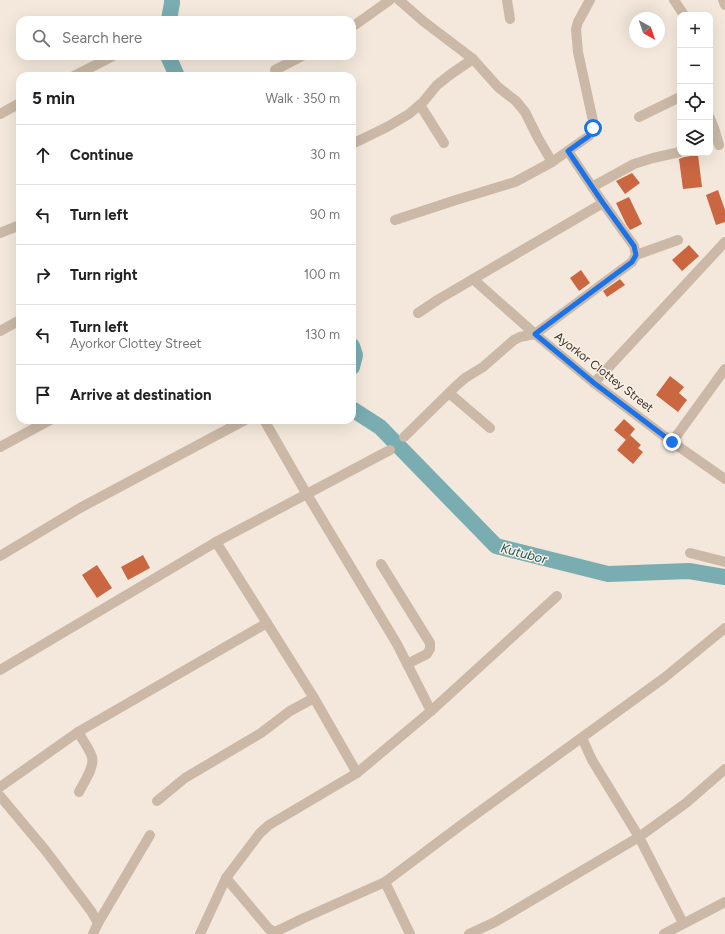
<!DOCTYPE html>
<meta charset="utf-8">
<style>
:root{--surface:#fff;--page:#f2f2f2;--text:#222;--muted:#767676;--line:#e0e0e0}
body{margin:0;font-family:Figtree,sans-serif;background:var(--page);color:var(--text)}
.controls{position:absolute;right:12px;top:12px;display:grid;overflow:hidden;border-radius:8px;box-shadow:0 4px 16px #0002}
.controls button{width:36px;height:36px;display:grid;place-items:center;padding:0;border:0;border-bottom:1px solid var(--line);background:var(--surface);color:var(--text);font:20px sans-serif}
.compass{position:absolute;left:629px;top:12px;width:36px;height:36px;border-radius:50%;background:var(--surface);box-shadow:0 4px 16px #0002;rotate:140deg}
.stop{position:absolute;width:12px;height:12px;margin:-9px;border:3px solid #1a73e8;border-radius:50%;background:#fff}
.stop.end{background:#1a73e8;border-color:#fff;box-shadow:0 1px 4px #0008}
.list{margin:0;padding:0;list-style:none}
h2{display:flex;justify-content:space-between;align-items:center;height:52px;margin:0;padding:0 16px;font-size:17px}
h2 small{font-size:13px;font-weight:400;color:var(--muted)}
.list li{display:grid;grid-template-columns:26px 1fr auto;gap:12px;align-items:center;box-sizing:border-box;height:60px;padding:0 16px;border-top:1px solid var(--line)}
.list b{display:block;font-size:15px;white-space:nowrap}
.list p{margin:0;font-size:13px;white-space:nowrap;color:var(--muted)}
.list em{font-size:13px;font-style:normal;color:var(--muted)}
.icon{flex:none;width:22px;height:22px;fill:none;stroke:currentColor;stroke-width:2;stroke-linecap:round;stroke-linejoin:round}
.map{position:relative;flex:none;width:725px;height:934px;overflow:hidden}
.search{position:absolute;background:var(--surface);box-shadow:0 4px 16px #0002;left:16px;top:16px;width:340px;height:44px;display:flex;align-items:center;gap:10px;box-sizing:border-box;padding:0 14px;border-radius:12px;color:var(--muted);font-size:15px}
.panel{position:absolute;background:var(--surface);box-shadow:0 4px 16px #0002;left:16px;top:72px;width:340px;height:352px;border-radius:12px}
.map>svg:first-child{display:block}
</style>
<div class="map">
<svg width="725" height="934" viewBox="0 0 725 934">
<rect width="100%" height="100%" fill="#f3e8db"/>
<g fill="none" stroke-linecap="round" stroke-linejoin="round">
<g stroke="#79adb1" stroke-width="16">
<path d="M169,20L172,3V0"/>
<path d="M168,56L177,76"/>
<path d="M352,346L355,355L352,367"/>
<path d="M352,409L380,427L496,546L608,574L689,571L725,577"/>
</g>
</g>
<g fill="#ca6741">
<path d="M698,155L702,187L683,189L679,159L684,157Z"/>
<path d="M632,173L640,183L625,194L616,181Z"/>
<path d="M718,190L725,210V222L716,225L706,195Z"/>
<path d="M629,197L642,224L630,230L626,224L616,203Z"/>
<path d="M689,245L699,256L682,271L672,260Z"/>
<path d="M581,270L590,283L579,291L570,278Z"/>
<path d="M620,279L625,285L607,297L603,291Z"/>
<path d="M670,376L684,387L679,393L687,400L678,412L656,395Z"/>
<path d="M624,419L635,429L626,440L614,430Z"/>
<path d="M630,435L641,445L638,448L643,452L633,464L617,450Z"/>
<path d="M143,555L150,568L128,580L121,567Z"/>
<path d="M97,565L112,588L97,598L82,575Z"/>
</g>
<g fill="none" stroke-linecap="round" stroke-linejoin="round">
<g stroke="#cbb8a6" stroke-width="10">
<path d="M399,0L423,21L473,59L498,87L516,101L525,112L538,138L552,162"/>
<path d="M507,0L510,19"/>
<path d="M674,0L684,15"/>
<path d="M723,0L725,5"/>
<path d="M352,27L390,0"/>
<path d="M275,70L302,56"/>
<path d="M74,76L113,56"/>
<path d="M420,105L444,143"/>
<path d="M0,114L20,103"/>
<path d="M639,117L680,97"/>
<path d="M710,118L714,128L719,145"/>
<path d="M352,144L387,127L409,114L423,102L437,85L451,74L473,59"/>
<path d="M592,187L634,164L653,158L680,152"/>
<path d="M395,220L456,200L515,182L552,162L589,136L593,128V121L578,52L576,29L578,22L590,0"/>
<path d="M0,233L20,225"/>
<path d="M636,255L678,240"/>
<path d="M473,279L535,334L594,383L672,442L725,479"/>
<path d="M418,313L439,299L603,203"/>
<path d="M0,331L20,320"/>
<path d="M594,383L725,242"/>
<path d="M449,393L490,428"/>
<path d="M264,420L302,486L397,644L431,711"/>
<path d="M404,437L456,386L465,378L483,367L514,340L520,337L535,334L632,262L636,255L634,246L603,203L568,151"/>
<path d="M672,442L725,369"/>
<path d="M0,447L50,420"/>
<path d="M216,542L314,698L357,773"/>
<path d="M690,553L725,562"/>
<path d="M0,556L80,508L245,420"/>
<path d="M381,564L430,643V649L427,654L407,664"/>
<path d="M0,670L216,542L390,450"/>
<path d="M78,732C82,739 90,750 92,757C95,767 83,784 79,792"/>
<path d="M582,738L592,760L639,837L683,923"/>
<path d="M0,787L78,732L267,623"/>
<path d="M0,796L46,851L91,911L98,923"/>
<path d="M157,801L185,778L261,733L290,711L314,698"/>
<path d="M226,878L269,929L273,931H277L304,918L385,882L461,825L664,678L725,628"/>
<path d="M385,882L410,934"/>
<path d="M93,934L98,923L150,835"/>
<path d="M200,934L226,878L260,833L269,825L357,773L431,711L557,596"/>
<path d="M469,934L495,922L639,837L686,803L725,769"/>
<path d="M664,934L725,902"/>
</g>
</g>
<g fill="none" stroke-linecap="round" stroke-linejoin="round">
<path stroke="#1a73e8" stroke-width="5" d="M593,128L589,136L568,151L603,203L634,246L636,255L632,262L535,334L594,383L672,442"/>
</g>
<g text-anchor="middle" stroke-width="3" stroke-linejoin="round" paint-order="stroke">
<g font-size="12" fill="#372d27" stroke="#faf2e7">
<text transform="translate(604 372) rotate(38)" y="4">Ayorkor Clottey Street</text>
</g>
<g font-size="13" font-style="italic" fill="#1b545a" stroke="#faf2e7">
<text transform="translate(524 553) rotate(15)" y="5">Kutubor</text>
</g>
</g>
</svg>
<div class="controls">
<button>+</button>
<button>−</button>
<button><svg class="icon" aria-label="locate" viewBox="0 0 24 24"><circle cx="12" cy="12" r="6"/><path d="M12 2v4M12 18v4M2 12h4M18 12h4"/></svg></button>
<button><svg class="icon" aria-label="layers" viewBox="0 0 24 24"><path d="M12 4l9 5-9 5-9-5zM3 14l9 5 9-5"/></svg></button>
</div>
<svg class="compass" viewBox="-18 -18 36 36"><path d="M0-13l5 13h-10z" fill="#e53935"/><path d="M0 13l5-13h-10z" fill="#767676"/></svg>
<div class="stop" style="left:593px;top:128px"></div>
<div class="stop end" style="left:672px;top:442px"></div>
<div class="search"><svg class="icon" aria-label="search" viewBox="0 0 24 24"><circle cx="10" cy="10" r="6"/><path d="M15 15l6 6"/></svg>Search here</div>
<section class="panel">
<h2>5 min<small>Walk · 350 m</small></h2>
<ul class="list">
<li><svg class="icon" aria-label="ahead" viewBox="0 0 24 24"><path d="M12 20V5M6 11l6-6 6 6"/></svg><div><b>Continue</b></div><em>30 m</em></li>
<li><svg class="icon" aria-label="left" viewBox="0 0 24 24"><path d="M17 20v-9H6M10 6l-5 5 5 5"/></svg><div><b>Turn left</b></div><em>90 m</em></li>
<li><svg class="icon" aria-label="right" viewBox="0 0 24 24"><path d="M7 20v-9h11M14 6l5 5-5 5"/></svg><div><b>Turn right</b></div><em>100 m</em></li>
<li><svg class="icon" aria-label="left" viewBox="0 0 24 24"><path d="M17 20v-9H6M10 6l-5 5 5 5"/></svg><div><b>Turn left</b><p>Ayorkor Clottey Street</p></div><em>130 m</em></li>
<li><svg class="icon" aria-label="arrive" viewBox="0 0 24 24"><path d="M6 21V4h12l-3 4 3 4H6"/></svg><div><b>Arrive at destination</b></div></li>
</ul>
</section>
</div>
